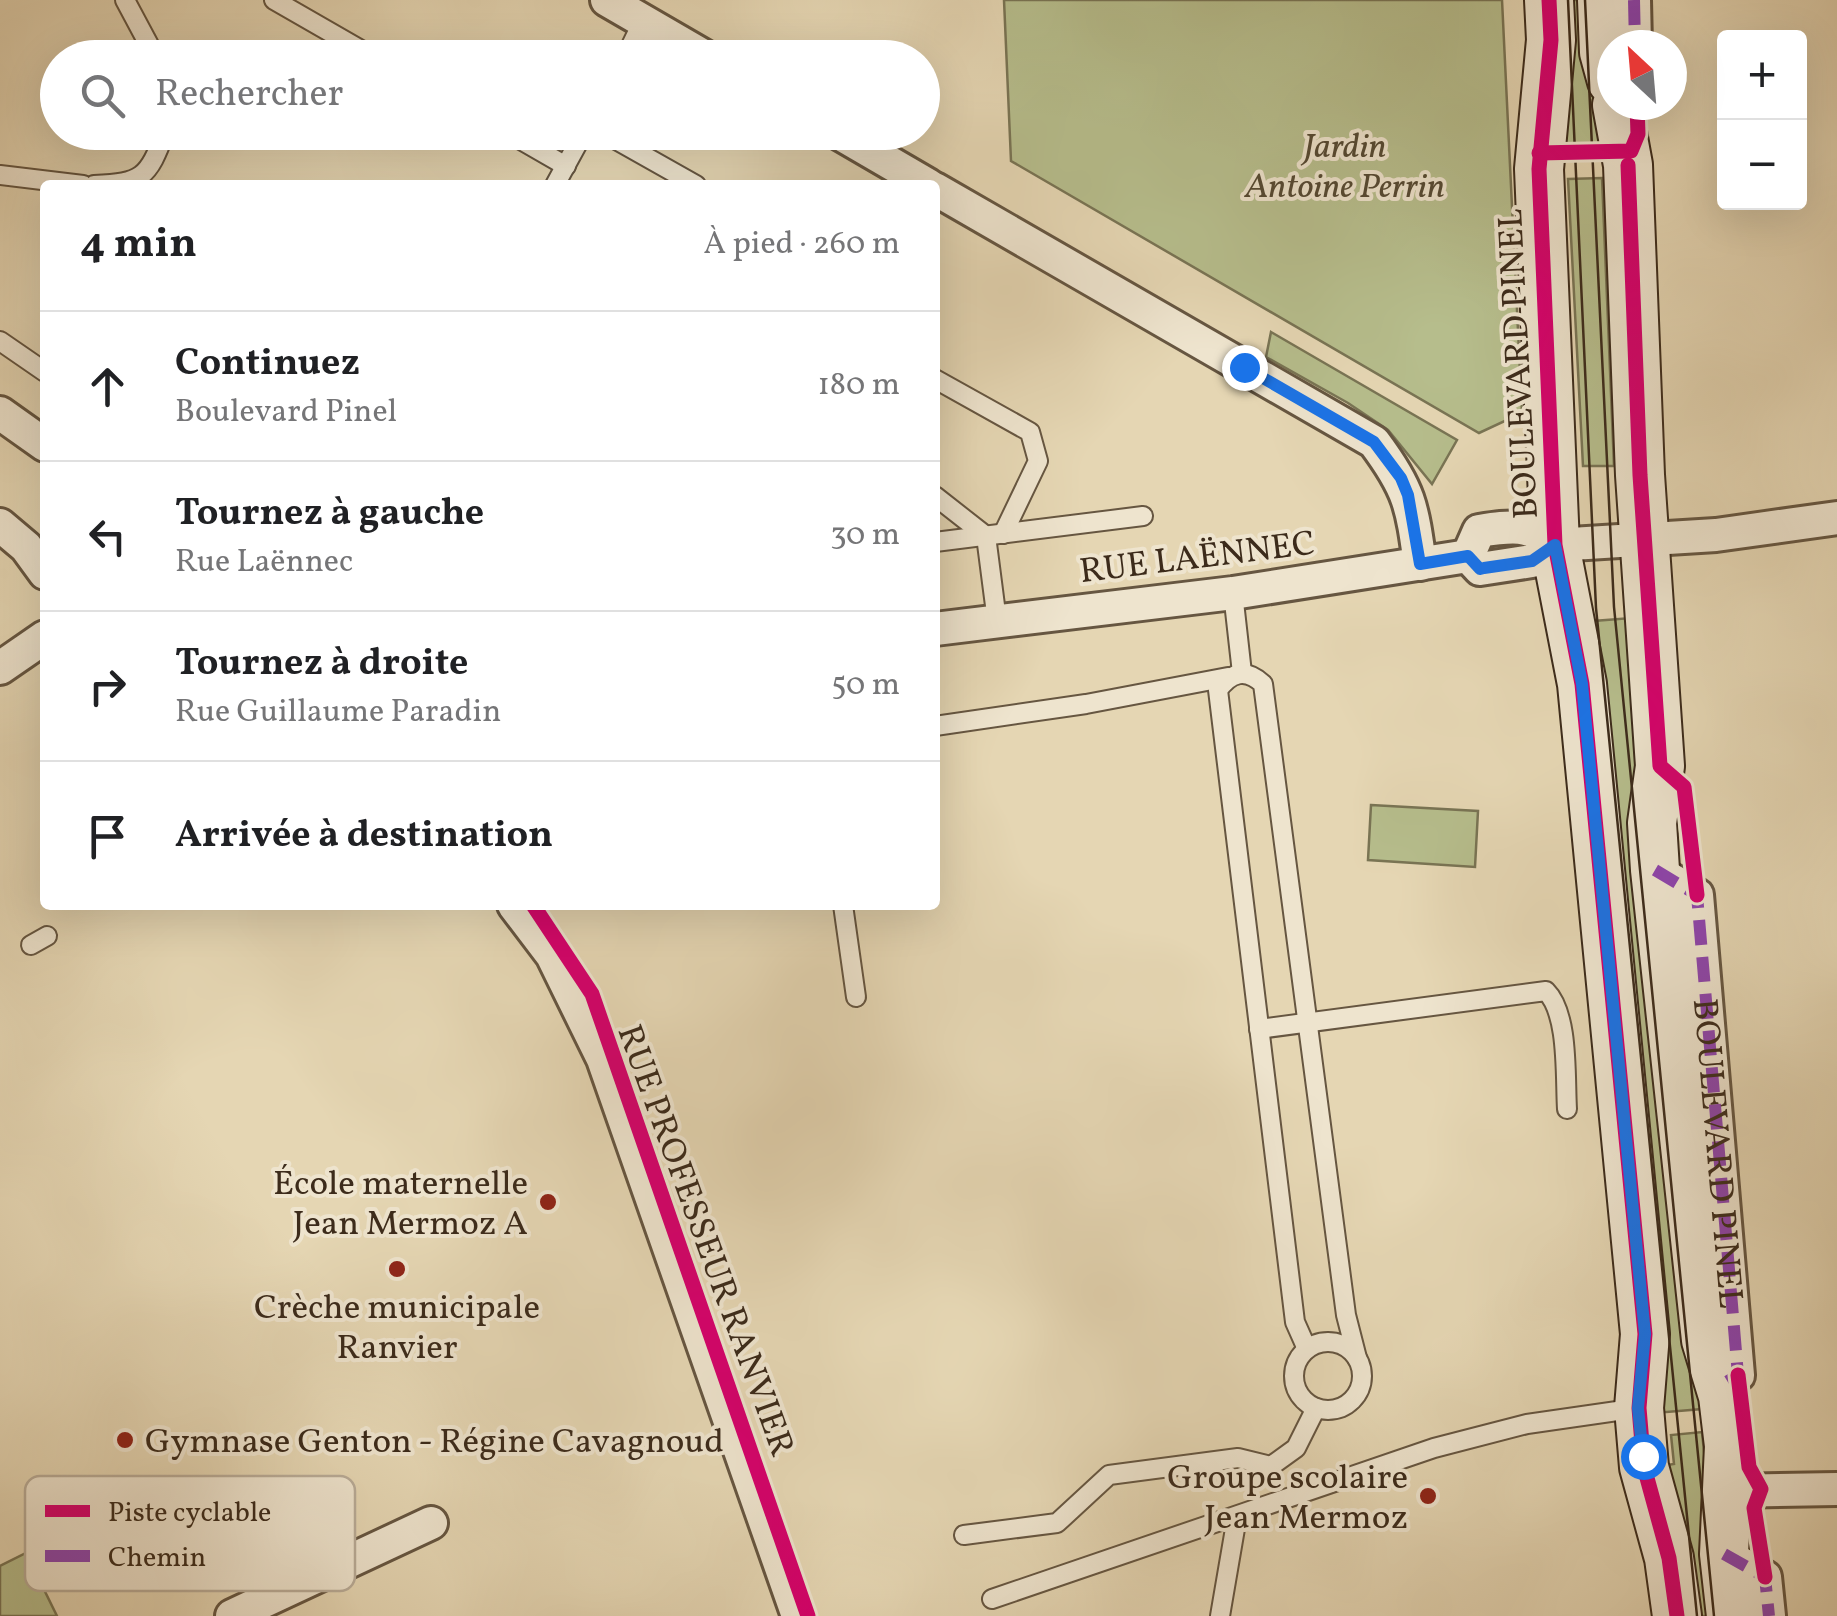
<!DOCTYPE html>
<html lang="fr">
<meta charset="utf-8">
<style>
:root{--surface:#fff;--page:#f2f2f2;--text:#202124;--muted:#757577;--line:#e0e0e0}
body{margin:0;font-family:Vollkorn,serif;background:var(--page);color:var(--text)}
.controls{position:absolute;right:30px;top:30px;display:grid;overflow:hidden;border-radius:10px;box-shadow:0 10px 40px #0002}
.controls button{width:90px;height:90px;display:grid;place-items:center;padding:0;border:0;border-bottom:2px solid var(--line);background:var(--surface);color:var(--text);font:50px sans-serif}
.compass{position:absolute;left:1597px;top:30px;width:90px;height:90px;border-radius:50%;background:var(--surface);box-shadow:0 10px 40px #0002;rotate:334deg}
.stop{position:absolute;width:30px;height:30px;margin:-22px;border:8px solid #1a73e8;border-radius:50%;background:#fff}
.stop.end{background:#1a73e8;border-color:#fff;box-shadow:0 2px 10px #0008}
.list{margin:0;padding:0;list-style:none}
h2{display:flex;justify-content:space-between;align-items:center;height:130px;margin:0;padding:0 40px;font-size:42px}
h2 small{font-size:32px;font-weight:400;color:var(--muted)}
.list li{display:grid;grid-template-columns:65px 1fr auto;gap:30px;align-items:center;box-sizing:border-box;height:150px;padding:0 40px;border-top:2px solid var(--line)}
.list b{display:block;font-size:38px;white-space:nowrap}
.list p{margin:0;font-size:32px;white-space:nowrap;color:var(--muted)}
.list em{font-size:32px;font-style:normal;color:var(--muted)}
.icon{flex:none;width:55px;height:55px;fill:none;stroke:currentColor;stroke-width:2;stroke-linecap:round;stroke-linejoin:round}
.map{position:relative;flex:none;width:1837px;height:1616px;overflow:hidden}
.search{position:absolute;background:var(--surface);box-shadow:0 10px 40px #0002;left:40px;top:40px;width:900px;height:110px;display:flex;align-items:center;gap:25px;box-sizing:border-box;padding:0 35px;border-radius:55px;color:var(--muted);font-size:38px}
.panel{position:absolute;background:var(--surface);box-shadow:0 10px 40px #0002;left:40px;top:180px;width:900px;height:730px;border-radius:10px}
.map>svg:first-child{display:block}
</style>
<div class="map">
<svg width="1837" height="1616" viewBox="0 0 1837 1616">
<rect width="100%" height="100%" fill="#e5d6b3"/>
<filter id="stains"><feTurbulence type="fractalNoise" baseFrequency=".002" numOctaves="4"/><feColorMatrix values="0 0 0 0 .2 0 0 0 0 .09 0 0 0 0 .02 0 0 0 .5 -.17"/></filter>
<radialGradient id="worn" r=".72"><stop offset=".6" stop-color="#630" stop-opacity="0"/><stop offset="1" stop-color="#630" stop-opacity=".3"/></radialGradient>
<g fill="#b6bd8c" stroke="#797454" stroke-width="2.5">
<path d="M1004,0H1502L1522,413L1479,433L1011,161Z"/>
<path d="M1561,0H1591L1612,145L1553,148Z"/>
<path d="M1602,178L1614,466H1583L1568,179Z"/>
<path d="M1271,332L1457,440L1432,484L1388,430L1348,403L1266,357Z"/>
<path d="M1631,618L1714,1408L1655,1413L1581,622Z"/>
<path d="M1371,805L1478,811L1475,867L1368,860Z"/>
<path d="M1702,1432L1721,1616H1689L1660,1466L1674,1464L1671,1435Z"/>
<path d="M26,1553L57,1616H0V1566Z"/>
</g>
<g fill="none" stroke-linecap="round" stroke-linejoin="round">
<g stroke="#665641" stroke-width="22">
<g id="lane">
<path d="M125,0L156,58"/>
<path d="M274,0L375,58"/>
<path d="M625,58L643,21"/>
<path d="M507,132L566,166"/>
<path d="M602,132L696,185"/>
<path d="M0,175L83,185"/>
<path d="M94,185C142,183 148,178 165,132"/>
<path d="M555,185L584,132"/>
<path d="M0,341L45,372"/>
<path d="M935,379L1030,432L1038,461L1003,534"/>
<path d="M935,496L986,536L997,621"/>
<path d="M935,542L1143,516"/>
<path d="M1233,593L1242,673"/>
<path d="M935,726L1086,704L1228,677"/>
<path d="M843,905L856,997"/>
<path d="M31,945L47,936"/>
<path d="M1259,1029L1546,991C1569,1014 1565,1076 1567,1109"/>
<circle cx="1328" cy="1376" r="34"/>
<path d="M1307,1349L1295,1322L1218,690C1231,672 1246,668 1263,684L1346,1315L1357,1358"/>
<path d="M964,1535L1057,1523L1109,1475L1238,1458L1271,1466L1296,1448L1316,1408"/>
<path d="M992,1599L1434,1448L1527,1424L1638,1408"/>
<path d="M1220,1616L1237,1517"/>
</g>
</g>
<g stroke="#665641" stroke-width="38">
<g id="street">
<path d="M607,0L707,58"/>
<path d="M1634,0L1635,45"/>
<path d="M837,132L928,185"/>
<path d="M935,189L1374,442C1410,490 1412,506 1420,564"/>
<path d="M0,413L45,445"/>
<path d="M0,525L26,547L45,573"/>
<path d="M1468,556L1480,569L1532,561L1555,545L1716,535L1837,518"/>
<path d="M1468,556L1479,531C1511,526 1530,523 1555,545"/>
<path d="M935,629L1233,593L1468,556"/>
<path d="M0,668L45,637"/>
<path d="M1655,870L1697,895L1738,1375L1720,1386"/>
<path d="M514,905L552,955L603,1059L798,1616"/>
<path d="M1729,1491L1837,1489"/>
<path d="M1724,1554L1765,1577L1769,1616"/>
<path d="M232,1616L431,1523"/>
</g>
</g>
<g stroke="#3c2b1b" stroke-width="52">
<g id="secondary">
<path d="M1549,0L1551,40L1539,169L1555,545L1582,684L1645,1334L1639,1408L1644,1467L1669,1558L1677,1616"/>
<path d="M1602,0L1604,52L1612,81"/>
<path d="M1617,105L1628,165L1640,475L1660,766L1652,823L1655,870L1706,1340L1723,1396L1729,1446L1724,1554L1731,1616"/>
</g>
</g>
<use href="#lane" stroke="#eee4ce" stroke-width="18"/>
<use href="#street" stroke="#eee4ce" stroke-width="32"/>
<use href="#secondary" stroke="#eee4ce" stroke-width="48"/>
<g stroke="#3c2b1b" stroke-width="2.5">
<path d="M1568,0L1596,608L1697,1616"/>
<path d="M1585,0L1614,607L1714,1616"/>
</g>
<g stroke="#8e44ad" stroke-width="12" stroke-dasharray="25 12" stroke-linecap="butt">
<path d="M1634,0L1635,45"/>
<path id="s1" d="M1655,870L1697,895L1738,1375L1720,1386"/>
<path d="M1724,1554L1765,1577L1769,1616"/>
</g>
<g stroke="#eee4ce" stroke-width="21">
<g id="cycleway">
<path d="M1549,0L1551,40L1539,169L1555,545L1582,684L1645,1334L1639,1408L1644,1467L1669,1558L1677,1616"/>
<path d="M1539,153L1631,151L1638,134L1637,105"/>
<path d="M1628,165L1640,475L1660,766L1684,787L1697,895"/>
<path d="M533,905L592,994L808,1616"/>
<path d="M1738,1375L1749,1467L1761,1489L1754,1508L1765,1577"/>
</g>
</g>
<use href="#cycleway" stroke="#d6006c" stroke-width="15"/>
</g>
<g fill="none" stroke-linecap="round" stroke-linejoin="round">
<path stroke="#1a73e8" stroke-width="12" d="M1244,367L1374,442L1401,478L1408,495L1420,564L1468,556L1480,569L1484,568L1532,561L1555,545L1582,684L1645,1334L1638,1408L1643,1456"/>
</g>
<g fill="#8f2418" stroke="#eee4ce" stroke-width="4">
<circle cx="548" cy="1202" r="10"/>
<circle cx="397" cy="1269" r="10"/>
<circle cx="125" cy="1440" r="10"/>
<circle cx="1428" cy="1496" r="10"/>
</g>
<g text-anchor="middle" stroke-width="8" stroke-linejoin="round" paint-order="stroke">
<g font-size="35" font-style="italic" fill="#544832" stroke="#eee4ce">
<text x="1345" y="157">Jardin<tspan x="1345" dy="40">Antoine Perrin</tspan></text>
</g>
<g font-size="35" fill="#3c2b1b" stroke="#eee4ce">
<text transform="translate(1517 364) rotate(-93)" y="12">BOULEVARD PINEL</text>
<text transform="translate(1197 556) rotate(-7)" y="12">RUE LAËNNEC</text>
<text dy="12" stroke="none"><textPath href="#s1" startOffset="308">BOULEVARD PINEL</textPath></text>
<text transform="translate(707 1240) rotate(70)" y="12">RUE PROFESSEUR RANVIER</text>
</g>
<g font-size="35" fill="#3c2b1b" stroke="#eee4ce" text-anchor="end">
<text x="528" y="1194">École maternelle<tspan x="528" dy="40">Jean Mermoz A</tspan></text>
<text x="397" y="1318" text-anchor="middle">Crèche municipale<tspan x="397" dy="40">Ranvier</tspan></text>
<text x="145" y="1452" text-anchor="start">Gymnase Genton - Régine Cavagnoud</text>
<text x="1408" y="1488">Groupe scolaire<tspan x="1408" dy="40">Jean Mermoz</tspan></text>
</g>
</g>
<rect x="25" y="1476" width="330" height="115" rx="15" fill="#eee4ce" stroke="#b9ac98" stroke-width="2.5"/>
<rect x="45" y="1505" width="45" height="12" fill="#d6006c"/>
<rect x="45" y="1550" width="45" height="12" fill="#8e44ad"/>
<g font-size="28" fill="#3c2b1b">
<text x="108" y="1521">Piste cyclable</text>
<text x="108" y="1566">Chemin</text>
</g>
<rect width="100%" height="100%" filter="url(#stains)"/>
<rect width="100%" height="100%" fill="url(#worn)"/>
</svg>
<div class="controls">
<button>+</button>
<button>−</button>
</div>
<svg class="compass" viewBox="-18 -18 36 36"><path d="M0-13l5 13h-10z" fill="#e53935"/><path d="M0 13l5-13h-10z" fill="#757577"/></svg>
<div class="stop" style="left:1643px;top:1456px"></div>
<div class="stop end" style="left:1244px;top:367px"></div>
<div class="search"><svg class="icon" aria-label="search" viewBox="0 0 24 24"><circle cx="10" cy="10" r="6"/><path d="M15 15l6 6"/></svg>Rechercher</div>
<section class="panel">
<h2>4 min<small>À pied · 260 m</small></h2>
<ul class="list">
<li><svg class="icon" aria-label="ahead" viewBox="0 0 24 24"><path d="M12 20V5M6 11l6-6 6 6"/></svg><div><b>Continuez</b><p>Boulevard Pinel</p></div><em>180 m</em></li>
<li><svg class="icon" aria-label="left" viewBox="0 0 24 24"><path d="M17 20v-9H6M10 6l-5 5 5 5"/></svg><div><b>Tournez à gauche</b><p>Rue Laënnec</p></div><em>30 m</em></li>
<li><svg class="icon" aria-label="right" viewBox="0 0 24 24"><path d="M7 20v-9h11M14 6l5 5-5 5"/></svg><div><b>Tournez à droite</b><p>Rue Guillaume Paradin</p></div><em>50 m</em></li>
<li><svg class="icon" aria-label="arrive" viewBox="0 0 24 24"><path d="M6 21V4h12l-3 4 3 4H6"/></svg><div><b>Arrivée à destination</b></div></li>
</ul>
</section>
</div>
